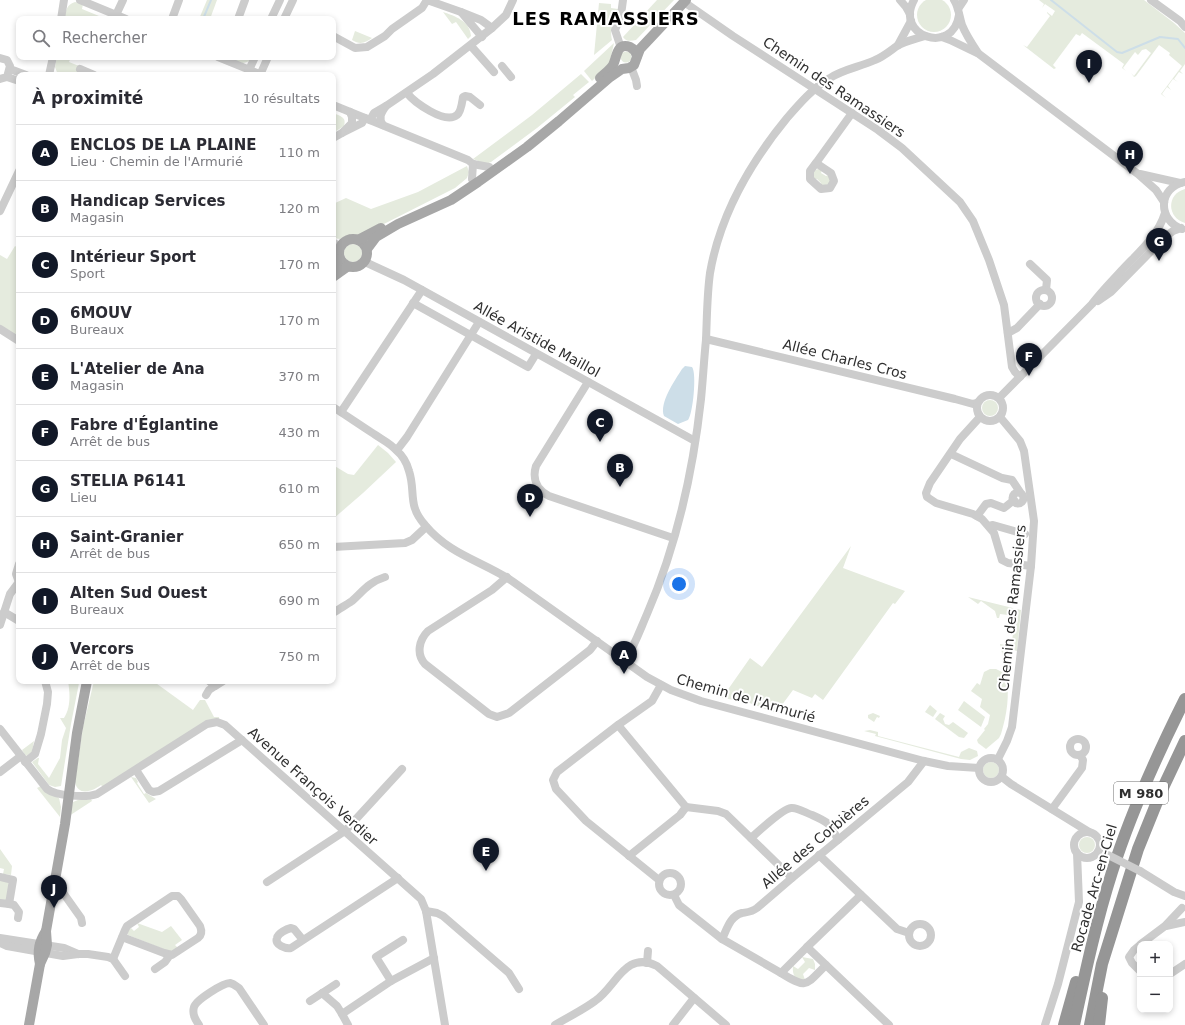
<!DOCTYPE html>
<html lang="fr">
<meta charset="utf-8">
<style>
:root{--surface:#fff;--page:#f7f7f7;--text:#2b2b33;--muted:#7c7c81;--line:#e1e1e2;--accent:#111827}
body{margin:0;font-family:"DejaVu Sans",sans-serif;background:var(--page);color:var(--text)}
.controls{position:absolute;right:12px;bottom:12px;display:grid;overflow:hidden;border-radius:8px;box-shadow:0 2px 6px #0003}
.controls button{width:36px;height:36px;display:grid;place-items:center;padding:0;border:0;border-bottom:1px solid var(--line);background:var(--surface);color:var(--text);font:20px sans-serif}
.you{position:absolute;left:679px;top:584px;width:14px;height:14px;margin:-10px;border:3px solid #fff;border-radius:50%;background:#1a73e8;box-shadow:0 0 0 6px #1a73e833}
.badge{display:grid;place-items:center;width:26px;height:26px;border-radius:50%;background:var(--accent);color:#fff;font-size:13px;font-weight:700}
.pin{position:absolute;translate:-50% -33px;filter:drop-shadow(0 1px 2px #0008)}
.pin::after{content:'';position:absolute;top:21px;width:14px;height:12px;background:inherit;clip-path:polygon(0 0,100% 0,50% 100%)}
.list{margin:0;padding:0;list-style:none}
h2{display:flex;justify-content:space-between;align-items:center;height:52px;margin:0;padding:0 16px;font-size:17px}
h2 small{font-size:13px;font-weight:400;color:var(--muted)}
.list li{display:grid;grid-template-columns:26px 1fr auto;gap:12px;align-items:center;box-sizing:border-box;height:56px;padding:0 16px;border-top:1px solid var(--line)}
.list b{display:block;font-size:15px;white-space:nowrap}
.list p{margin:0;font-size:13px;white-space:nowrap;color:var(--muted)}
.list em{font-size:13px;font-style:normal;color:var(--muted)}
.icon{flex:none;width:22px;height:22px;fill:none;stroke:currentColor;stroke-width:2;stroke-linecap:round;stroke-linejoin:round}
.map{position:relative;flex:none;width:1185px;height:1025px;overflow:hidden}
.search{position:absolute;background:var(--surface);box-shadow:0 2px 6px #0003;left:16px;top:16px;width:320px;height:44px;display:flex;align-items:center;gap:10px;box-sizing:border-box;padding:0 14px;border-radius:8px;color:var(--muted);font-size:15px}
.panel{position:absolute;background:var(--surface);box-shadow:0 2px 6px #0003;left:16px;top:72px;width:320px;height:612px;border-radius:8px}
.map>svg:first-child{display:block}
</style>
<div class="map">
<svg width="1185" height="1025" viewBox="0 0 1185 1025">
<rect width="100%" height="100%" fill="#fff"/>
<g fill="#e5ebde">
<circle cx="934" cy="15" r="17"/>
<path d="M207,0H217L210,19H199Z"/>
<path d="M657,0H674L636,40C631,41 626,42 623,37Z"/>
<path d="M1039,0H1144L1174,23L1185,33V64L1180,71L1183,74L1179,72L1174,79L1178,82L1173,79L1168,86L1171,90L1167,87L1162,94L1166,98L1161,94L1182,66L1169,55L1170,53L1159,45L1136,76L1134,77L1131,73L1134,76L1151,53L1146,49L1142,50L1138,55L1135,52L1123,68L1126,71L1122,68L1124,64L1082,33L1080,36L1076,34L1053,65L1056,68L1054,69L1023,45L1027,47L1050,16L1047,13V12L1052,16L1055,11L1045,4L1042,8L1044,4Z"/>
<path d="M75,2L83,4L82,9L99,16L98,19H64C66,11 66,5 75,2Z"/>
<path d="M599,3L611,4V8L618,9C616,23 609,24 612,40L594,55Z"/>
<path d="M443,12C455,16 470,21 471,36L468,39L456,22L452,24Z"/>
<path d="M355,31L372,38C365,43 360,45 352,40Z"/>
<path d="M614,43L609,65L592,81L584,71Z"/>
<circle cx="626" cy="57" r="5.5"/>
<path d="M57,57H71L69,62L79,66L76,75H58L55,67Z"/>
<path d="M229,57L241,58L253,57C246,66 239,63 230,59Z"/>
<path d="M581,74L589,82L573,95L575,97L537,128L491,162L486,164L473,159L532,115Z"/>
<path d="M333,113C340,116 347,117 344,126L333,133Z"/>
<path d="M467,166L469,172L467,178L455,188L372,230L360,235H348L340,239L333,238V204L346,198L371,209L418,192Z"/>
<path d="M818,169L822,170L821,173L826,176L828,175L830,177V184L821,186V183L817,179H813L814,171Z"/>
<path d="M1185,189V223C1167,218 1166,194 1185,189Z"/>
<circle cx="353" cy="253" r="9"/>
<path d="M15,246L18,248L19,247V338L0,326V255L7,259Z"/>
<circle cx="990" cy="408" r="8"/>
<path d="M378,445L388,453L396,462L363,493L333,519V465L348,474L354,475Z"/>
<path d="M851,546L843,568L905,591L895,604L893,603L823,700L815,694L812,698L793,690L776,713L747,702L722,698L750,658L762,667Z"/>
<path d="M968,597L1021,610L1017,651L1013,650L1009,664C1002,660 1002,651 1000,644L1011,646L1016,616L1000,614L999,618H997L995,611L981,601L978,604Z"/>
<path d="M990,669H996L1006,674C1010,695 1007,714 1001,734L999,738L986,749L978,743L977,740L985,730L984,729L988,724L990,715L980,707L982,699L971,691L977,683L980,685L984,672Z"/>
<path d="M68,681H79V683L71,724L61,786L55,787L49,785L32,762L38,758H39L38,764L49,778L60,758L62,740L66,728L60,718H64C71,707 70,693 68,681Z"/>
<path d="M94,681H153L193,710L200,700H205L214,717H219V719L103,787L101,785C93,791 78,797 75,782L83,727Z"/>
<path d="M964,701L985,717L981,727L958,710Z"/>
<path d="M930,705L937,711L933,717L925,712Z"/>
<path d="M873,713L880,716L879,718L877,717L874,722L868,718V715Z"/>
<path d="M940,713L945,716L943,719L945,724L949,725L953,722L968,733L964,738L959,737L935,719Z"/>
<path d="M870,730L878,732V736L959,757L961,752L969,748L977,751L978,756L970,760L961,759L875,736L876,734L864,731Z"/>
<path d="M34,741L32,752L26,756L22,750Z"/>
<circle cx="991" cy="770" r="8"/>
<path d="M131,777L136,778L138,782L137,783L144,794L146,793L156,799L149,803Z"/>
<path d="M41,786L59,798L61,807L60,817L37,788Z"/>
<path d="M91,799L92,801L69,816L73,802L78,800Z"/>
<circle cx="1087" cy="845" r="8"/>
<path d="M0,849L12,866L11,875L3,874L4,869L0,868Z"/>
<path d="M0,880L9,882L7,898L6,900H0Z"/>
<path d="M137,923L162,932L171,926L182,940L175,945L178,948L171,952L128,935V929L131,928L134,931L139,927Z"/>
<path d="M802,957L813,959L815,964V970L809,968L803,974L805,980C795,980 792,975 793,966L798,969L805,962Z"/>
</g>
<path fill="#cddee8" d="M685,366L692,367C697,373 693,414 688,420L678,424L664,416C659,403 675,380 682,369Z"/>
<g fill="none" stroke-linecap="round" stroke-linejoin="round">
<g stroke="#cddee8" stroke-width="2">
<path d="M1051,0L1117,52L1122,53L1160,37L1178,39L1185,48"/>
<path d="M203,19L211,0"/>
</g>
<g stroke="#ccc" stroke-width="8">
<path d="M80,0L126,19"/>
<path d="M900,0L906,7L910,14"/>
<path d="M914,0C894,36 953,56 959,15"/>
<path d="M954,0C959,8 959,16 962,25C966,35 972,44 978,53"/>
<path d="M1151,0L1180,21L1185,27"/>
<path d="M684,2L733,36L878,130L902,148L960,202L973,221L989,260L1004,305L1012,367L1015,372L1020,377"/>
<path d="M958,9L964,0"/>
<path d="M116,15L123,0"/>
<path d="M61,19L64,0"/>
<path d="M172,19L179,0"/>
<path d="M238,19L245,0"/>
<path d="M271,19L280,0"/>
<path d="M284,19L293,0"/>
<path d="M333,36L355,48L367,47L385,36L392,29L422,8L427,0L461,12"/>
<path d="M482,37L461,12L481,20L492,28"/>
<path d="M942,37L950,40L979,54L1138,174L1156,190L1164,202"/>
<path d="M898,45L911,21"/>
<path d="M471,46L494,72"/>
<path d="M621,48L615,30L621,15L623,0"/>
<path d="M218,57L262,75"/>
<path d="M0,58L7,60L10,66L7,77L0,79"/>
<path d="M502,66L511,77"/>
<path d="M631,67L636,80L637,86"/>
<path d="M10,69L26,75"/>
<path d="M80,69L94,75"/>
<path d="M249,70L255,57"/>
<path d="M49,75L53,57"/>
<path d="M260,75L268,57"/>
<path d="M7,77L19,81"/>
<path d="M407,93C414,102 445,125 457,115C461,112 462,103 463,97L465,96L470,97L480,105"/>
<path d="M333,105L468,160L473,164L489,167"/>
<path d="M386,106L433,74L492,28L506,15L513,0"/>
<path d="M350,112L352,117V123L342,133L362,123L365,118"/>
<path d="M370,120L374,113L386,106C381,113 378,118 383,125"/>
<path d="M333,138L342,133"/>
<path d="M816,163L831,173L834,181L830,188L821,189L810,179V171Z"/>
<path d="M816,163L852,113"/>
<path d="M1140,174L1180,183"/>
<path d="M472,179L473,164"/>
<path d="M0,211L19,171"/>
<path d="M1182,229C1157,220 1158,187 1185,182"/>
<path d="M333,242L340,247"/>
<path d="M365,262L404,280L695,441"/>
<path d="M1030,264L1047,280L1046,290"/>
<circle cx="1044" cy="298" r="8"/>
<path d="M1098,301L1111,292L1165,237L1173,231L1181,228"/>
<path d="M413,303L528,367L536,354"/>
<path d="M0,329L19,341"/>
<path d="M1008,333L1017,328L1040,304"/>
<path d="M706,339L955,399L973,404L977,403"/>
<path d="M588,382L536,466C532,479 537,490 549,496L673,538"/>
<circle cx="990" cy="408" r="13"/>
<path d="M999,398L1092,304C1101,292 1112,281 1123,269C1139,252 1158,236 1165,213"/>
<path d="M333,407C347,416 360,425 374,434C381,439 390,443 396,450C402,455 407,463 409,471C416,492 407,505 425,525C450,555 482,561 512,581L647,677L671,690L701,701L924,761L948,766L979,768"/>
<path d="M341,412L422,290"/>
<path d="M980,417L960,439L930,483L926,493L927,497L936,503L973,514L982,519L994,533L1002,560L1008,563L1031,566"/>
<path d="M397,450L407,437L479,322"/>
<path d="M951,454L1002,478L1012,480L1020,492"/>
<circle cx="1018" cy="498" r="5.5"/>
<path d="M977,516L986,504L991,503L1004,508L1014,500"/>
<path d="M989,526L993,525L1025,534"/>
<path d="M333,547L405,543L412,540L426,527"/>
<path d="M19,564L16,574L19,582"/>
<path d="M507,577L492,590L428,631C419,640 416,654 425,664L489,714L497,717L509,713L590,650L597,641"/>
<path d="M4,612L19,621"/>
<path d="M333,613C339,609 346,605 352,601C363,591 369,582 385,577"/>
<path d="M0,625L10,594L19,582"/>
<path d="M625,661C634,647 640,630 647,614C676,547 693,472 701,399C703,379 704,359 706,340C707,317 707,295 710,273C720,215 750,163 787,118C800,103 813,88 830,78C844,69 860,67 875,60C883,57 890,51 897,46C905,41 916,39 925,36"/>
<path d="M209,681L215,686L223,681"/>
<path d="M206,695L209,690L215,686"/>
<path d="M618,725L686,807"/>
<path d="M0,729L47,789C56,796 86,798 97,794L207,724L217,722L225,725L421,899L426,911L445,1025"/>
<circle cx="1078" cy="747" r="8"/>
<circle cx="991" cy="770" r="12"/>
<path d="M998,759L1007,741L1012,727L1031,566L1034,521L1024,451L1020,441L1000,417"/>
<path d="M25,762L35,754L41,734L47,704L48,692L45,681"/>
<path d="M136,770L149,790L153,792L159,791L242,740"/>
<path d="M0,772L21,756"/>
<path d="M1002,777L1011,784L1089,832"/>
<path d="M686,807L718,811L726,814L792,878"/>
<path d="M1052,809L1082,768L1083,760L1080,755"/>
<circle cx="1087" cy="845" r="13"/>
<path d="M751,838C759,831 782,809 791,808C797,807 806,813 812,815C828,822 830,823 838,840"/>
<path d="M819,855L897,929L909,933"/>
<path d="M629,856L680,815L686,807"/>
<path d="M1140,871L1174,892L1185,896"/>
<circle cx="670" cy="884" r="11"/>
<path d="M0,877L13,880L9,904L0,903"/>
<path d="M659,880L586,821L556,789L553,780L557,772L618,725L652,701L661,685"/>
<path d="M267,882L345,831L402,769"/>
<path d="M54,886L59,887L81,918L82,923"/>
<path d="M674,895L679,905L722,939"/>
<path d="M9,904L14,905L19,912L18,918"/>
<path d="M426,911L437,913L443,916L509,973L519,989"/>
<circle cx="920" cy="935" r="11"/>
<path d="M1166,926L1185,922"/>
<path d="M0,938L64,948L78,954"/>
<path d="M303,940L294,929L291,928C287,929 278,933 277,938C274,945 286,949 291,948L398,878"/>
<path d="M0,943L7,946L63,956L78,954H88L108,957L113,959L125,976"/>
<path d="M1141,944L1165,926L1182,908"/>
<path d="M1140,945L1134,950L1129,957L1132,963L1140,971"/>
<path d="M807,947L861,895"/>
<path d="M113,959L125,930L127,926L172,896H178L181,899L200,926C202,931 202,935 198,938L172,955L164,953L122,937"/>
<path d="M647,963L648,951"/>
<path d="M155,969L165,962L170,955"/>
<path d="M781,973C807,989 805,986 826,965"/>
<path d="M1170,974L1185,964"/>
<path d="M391,981L376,957L403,940"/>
<path d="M322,993L337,1006L342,1014"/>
<path d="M310,1001L336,984"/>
<path d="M199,1025C195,1019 192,1014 194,1007C196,1000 223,983 230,983C234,984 236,986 239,988L264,1025"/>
<path d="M348,1025L342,1014L391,981L434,958"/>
<path d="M555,1025C568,1017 583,1010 595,1001C616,987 625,950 657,966L726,1025"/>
<path d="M673,1025L694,998"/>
<path d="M889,1025L807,947L781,973L722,939C727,929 730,916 742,913C748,912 752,912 757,908L792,878L908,782L924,761"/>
<path d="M1045,1025L1058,984L1079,902L1077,853"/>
</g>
<g stroke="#a7a7a7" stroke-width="10">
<path d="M600,78C604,74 610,70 613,65C617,58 616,42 630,47C634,49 636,52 637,56"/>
<circle cx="353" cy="253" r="14"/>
<path d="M358,240L381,228"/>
<path d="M367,249L376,237L398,224L451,200L478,182L527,147L559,121L609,78L622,69L629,68L634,65L640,49L686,0"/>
<path d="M333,267L340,259"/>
<path d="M333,277L347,267"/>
<path d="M40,964C37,951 39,942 46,931"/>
<path d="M29,1025L40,964L45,953L47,945L46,931L65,824L77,733L87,681"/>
</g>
<g stroke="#969696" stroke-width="12">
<path d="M1064,1025L1076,982"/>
<path d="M1074,1025C1085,974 1096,922 1112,872C1131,812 1157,755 1185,699"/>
<path d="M1090,1025L1102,964L1138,849L1161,792L1185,741"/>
<path d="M1099,1025L1102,998"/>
</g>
<path stroke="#ccc" stroke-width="8" d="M1108,855L1140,871"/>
</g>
<g text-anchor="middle" stroke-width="4" stroke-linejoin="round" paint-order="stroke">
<rect fill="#fff" stroke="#6d6d6d" stroke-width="1" x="1114" y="782" width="54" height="22" rx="3"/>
<g font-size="13" font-weight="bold" fill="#2f2f2f">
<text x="1141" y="798">M 980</text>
</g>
<g font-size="14" fill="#2f2f2f" stroke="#fff">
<text transform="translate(834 87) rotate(34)" y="5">Chemin des Ramassiers</text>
<text transform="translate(537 339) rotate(29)" y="5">Allée Aristide Maillol</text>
<text transform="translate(845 359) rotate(14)" y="5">Allée Charles Cros</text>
<text transform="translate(1012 608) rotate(-84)" y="5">Chemin des Ramassiers</text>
<text transform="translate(746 698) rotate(16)" y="5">Chemin de l'Armurié</text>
<text transform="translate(313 786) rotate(42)" y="5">Avenue François Verdier</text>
<text transform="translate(815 842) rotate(-40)" y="5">Allée des Corbières</text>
<text transform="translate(1094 888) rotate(-74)" y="5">Rocade Arc-en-Ciel</text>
</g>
<g font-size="18" font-weight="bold" letter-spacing="1" fill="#000" stroke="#fff">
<text x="606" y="25">LES RAMASSIERS</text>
</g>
</g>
</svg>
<div class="controls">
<button>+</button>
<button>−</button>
</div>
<div class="you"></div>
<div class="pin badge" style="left:624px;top:674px">A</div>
<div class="pin badge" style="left:620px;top:487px">B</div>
<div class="pin badge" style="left:600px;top:442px">C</div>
<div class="pin badge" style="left:530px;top:517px">D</div>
<div class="pin badge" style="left:486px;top:871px">E</div>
<div class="pin badge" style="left:1029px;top:376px">F</div>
<div class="pin badge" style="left:1159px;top:261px">G</div>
<div class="pin badge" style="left:1130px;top:174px">H</div>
<div class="pin badge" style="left:1089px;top:83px">I</div>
<div class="pin badge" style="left:54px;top:908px">J</div>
<div class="search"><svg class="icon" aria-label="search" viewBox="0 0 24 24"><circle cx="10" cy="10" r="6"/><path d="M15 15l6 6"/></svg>Rechercher</div>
<section class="panel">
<h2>À proximité<small>10 résultats</small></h2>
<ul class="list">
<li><span class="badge">A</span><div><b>ENCLOS DE LA PLAINE</b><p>Lieu · Chemin de l'Armurié</p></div><em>110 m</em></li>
<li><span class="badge">B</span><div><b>Handicap Services</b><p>Magasin</p></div><em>120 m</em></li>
<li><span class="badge">C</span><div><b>Intérieur Sport</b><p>Sport</p></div><em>170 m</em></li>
<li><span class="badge">D</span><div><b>6MOUV</b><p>Bureaux</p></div><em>170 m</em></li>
<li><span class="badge">E</span><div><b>L'Atelier de Ana</b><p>Magasin</p></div><em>370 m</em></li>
<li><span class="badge">F</span><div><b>Fabre d'Églantine</b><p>Arrêt de bus</p></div><em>430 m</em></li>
<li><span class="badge">G</span><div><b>STELIA P6141</b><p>Lieu</p></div><em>610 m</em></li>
<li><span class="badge">H</span><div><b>Saint-Granier</b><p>Arrêt de bus</p></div><em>650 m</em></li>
<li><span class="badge">I</span><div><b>Alten Sud Ouest</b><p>Bureaux</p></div><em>690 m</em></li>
<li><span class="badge">J</span><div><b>Vercors</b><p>Arrêt de bus</p></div><em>750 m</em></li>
</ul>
</section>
</div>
